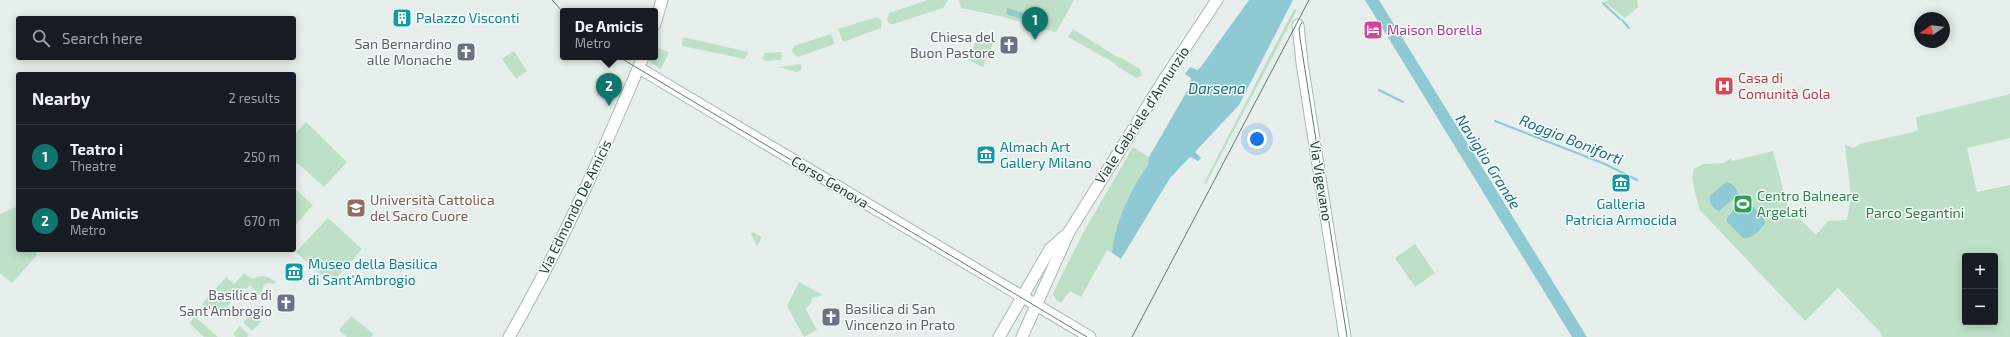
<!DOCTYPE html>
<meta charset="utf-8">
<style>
:root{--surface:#171b24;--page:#242831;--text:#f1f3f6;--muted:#9ea1a6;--line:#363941;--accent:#0f766e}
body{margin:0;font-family:"Exo 2",sans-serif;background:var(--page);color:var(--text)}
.controls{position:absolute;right:12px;bottom:12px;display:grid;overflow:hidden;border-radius:4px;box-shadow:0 2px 10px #0003}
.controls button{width:36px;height:36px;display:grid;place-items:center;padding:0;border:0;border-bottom:1px solid var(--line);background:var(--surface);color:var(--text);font:20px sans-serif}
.compass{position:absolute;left:1914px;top:12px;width:36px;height:36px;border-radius:50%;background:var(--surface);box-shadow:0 2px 10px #0003;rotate:255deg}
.you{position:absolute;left:1257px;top:139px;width:14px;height:14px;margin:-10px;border:3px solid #fff;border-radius:50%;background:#1a73e8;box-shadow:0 0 0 6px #1a73e833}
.badge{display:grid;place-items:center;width:26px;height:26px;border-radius:50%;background:var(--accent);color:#fff;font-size:13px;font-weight:700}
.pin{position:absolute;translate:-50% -33px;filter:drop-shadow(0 1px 2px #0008)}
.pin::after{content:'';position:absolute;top:21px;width:14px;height:12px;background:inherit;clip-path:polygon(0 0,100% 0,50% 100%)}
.popup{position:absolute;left:560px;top:8px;width:98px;height:52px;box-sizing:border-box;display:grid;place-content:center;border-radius:4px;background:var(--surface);filter:drop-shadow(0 1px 3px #0005);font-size:13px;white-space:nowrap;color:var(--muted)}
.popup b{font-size:15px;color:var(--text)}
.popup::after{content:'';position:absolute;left:50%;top:100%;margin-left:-8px;border:8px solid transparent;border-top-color:var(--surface)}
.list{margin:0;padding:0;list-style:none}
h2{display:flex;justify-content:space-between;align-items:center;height:52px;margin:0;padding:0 16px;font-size:17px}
h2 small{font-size:13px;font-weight:400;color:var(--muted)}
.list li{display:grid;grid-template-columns:26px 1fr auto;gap:12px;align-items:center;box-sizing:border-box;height:64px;padding:0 16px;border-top:1px solid var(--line)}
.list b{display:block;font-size:15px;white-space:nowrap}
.list p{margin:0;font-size:13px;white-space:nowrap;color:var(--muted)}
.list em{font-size:13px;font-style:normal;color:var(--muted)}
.icon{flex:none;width:22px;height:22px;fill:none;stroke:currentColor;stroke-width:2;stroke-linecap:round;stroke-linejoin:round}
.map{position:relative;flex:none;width:2010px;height:337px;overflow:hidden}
.search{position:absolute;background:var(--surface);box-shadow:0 2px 10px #0003;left:16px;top:16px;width:280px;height:44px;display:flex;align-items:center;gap:10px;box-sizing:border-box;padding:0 14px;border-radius:4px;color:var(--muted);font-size:15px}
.panel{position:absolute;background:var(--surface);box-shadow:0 2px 10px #0003;left:16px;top:72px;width:280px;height:180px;border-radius:4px}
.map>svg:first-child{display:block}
</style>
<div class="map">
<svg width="2010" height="337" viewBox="0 0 2010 337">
<rect width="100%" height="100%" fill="#e6efeb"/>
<g fill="#bfe0c8" fill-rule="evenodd">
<path d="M928,0H948L943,8L893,24H890L887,20L889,13Z"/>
<path d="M959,0H1074L1057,31L1055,32L1000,16L961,8Z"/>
<path d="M1609,0H1637L1638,7L1625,18L1604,2Z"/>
<path d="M1294,9L1297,10L1206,184L1204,183Z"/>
<path d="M877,17L882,21L881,28L843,42L838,29Z"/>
<path d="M1073,29L1119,58L1120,57L1140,69L1142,76L1136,78L1115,65L1116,64L1068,37Z"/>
<path d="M831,34L835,44L798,57L792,52L794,46Z"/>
<path d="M978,36L993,43L983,67L968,60Z"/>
<path d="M683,37L748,52L745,59L682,46Z"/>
<path d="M655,47L669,52L661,69L651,63L649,60L651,57H655Z"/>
<path d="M514,51L527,71L516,79L502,59Z"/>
<path d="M781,52L782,59L780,60L765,61L762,58L765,53Z"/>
<path d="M802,64L801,70L797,72L778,67Z"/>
<path d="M2010,94V138L1967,148L1977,192L2010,185V337H1882L1881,333L1838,288L1805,321L1699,209L1692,178L1694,169L1703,164L1724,163L1731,158L1732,161L1773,151L1791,219L1798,217L1816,235L1828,221L1847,220L1851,197L1845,145L1854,148L1860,144L1918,131L1916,117ZM1965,256H1995V322H1965Z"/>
<path d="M306,122L347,162L324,187L294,160V135Z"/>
<path d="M1133,147L1149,157L1148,165C1130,190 1115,222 1112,253L1107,250L1081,297L1070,291L1061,303L1056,300L1053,294L1055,289L1083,233Z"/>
<path d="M294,188L313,205L294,227Z"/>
<path d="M16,207L18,211V250H35L37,255L12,283L0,273V214Z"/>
<path d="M328,218L362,249L331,284L296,252Z"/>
<path d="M753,232L762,237L757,246L751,234Z"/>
<path d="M1415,244L1435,273L1415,287L1395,258Z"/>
<path d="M244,273L252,279C262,274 267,275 276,282L274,284L269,283L264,284L262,290L263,295H260L250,285L246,289L244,288L217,317L202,304L226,277L234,284Z"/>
<path d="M799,282L823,295L812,298L810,305L805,308L817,330L804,337L787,306Z"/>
<path d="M252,313L261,322L252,331L243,322Z"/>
<path d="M351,316L374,334L371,337H347L339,330Z"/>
<path d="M195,317L218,337H204L189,323Z"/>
<path d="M240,326L249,335L247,337H236L233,334Z"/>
</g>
<g fill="#8ec9d4">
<path d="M1249,0H1293L1239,105L1195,152L1201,158L1198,161L1190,157L1170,178L1121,259L1112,253C1115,222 1130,190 1148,165L1149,157L1190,86L1191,78L1185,74L1190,67L1197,70L1200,68Z"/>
<path d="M1365,0H1379L1587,337H1572Z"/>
<path d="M1007,8L1043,19L1041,25L1006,14Z"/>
<path d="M1726,182C1732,183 1738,188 1738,195L1719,211C1714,209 1708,203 1710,196Z"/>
<path d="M1745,200L1748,201L1764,219L1765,223C1761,229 1751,240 1743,238L1727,222V218L1741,201Z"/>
</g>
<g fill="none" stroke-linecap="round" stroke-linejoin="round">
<g stroke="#8ec9d4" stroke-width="2">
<path d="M1603,3L1620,19"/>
<path d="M1622,20L1629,28"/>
<path d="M1379,90L1403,102"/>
<path d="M1495,121L1605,164L1637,180"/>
</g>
<g stroke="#a4bbb3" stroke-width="13">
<g id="secondary">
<path d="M655,24L662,0"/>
<path d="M1298,25L1302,63L1345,337"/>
<path d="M639,68L1090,337"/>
<path d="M509,337C561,247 603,152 643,57"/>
<path d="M999,337L1050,249L1066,235"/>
<path d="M1022,337L1069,232L1165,78L1217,0"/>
</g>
</g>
<use href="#secondary" stroke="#fff" stroke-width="11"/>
<g stroke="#5f7d75" stroke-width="1">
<path d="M552,0L563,12"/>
<path d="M1302,22L1299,28L1300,38L1347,337"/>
<path d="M619,57L1087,337"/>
<path d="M1132,337L1309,0"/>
</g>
</g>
<defs>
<g id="building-square" transform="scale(1)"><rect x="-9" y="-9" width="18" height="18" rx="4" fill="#0f9aa8" stroke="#f7fbf9"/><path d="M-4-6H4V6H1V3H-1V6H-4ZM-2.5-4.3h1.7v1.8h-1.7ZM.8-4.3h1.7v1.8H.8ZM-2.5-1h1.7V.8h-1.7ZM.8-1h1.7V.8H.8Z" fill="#fff"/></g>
<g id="hotel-square" transform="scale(1)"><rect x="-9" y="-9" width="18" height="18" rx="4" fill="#d1479c" stroke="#f7fbf9"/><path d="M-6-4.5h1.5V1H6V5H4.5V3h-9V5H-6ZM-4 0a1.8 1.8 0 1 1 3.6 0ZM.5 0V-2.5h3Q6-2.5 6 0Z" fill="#fff"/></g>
<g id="church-square" transform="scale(1)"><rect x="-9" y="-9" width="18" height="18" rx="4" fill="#6b7280" stroke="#f7fbf9"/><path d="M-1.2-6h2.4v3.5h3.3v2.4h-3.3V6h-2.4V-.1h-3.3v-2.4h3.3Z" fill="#fff"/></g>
<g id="hospital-square" transform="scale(1)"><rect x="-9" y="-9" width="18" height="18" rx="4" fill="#e0444e" stroke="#f7fbf9"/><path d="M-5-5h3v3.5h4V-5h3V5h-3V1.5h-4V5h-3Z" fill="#fff"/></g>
<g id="museum-square" transform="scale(1)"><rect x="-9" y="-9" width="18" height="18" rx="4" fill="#0f9aa8" stroke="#f7fbf9"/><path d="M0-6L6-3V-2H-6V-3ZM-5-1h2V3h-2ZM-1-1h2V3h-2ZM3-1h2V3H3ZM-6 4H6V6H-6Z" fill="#fff"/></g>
<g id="stadium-square" transform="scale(1)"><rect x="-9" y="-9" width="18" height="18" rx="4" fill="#2e9e5b" stroke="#f7fbf9"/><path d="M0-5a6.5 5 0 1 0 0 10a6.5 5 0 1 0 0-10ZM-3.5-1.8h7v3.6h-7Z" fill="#fff"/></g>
<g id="university-square" transform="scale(1)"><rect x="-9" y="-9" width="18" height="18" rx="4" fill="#8d6e63" stroke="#f7fbf9"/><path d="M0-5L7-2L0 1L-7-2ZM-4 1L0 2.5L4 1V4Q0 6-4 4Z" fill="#fff"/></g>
</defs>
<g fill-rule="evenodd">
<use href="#building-square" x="402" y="18"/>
<use href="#hotel-square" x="1373" y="30"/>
<use href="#church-square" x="1009" y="45"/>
<use href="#church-square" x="466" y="52"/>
<use href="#hospital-square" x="1724" y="86"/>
<use href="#museum-square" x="986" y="155"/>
<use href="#museum-square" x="1621" y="183"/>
<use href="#stadium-square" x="1743" y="204"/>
<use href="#university-square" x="356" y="208"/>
<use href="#museum-square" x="294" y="272"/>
<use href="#church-square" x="286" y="303"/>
<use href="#church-square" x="831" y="317"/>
</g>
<g text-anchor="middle" stroke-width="3" stroke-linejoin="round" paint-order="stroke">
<g font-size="14" fill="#0d838f" stroke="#f7fbf9" text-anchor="start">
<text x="416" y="23">Palazzo Visconti</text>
<text x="1000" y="152">Almach Art<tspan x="1000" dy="16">Gallery Milano</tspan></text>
<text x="1621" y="209" text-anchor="middle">Galleria<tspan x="1621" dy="16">Patricia Armocida</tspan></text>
<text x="308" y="269">Museo della Basilica<tspan x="308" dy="16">di Sant'Ambrogio</tspan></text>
</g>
<g font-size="14" fill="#b23c85" stroke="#f7fbf9" text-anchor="start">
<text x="1387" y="35">Maison Borella</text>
</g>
<g font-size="14" fill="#5b616d" stroke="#f7fbf9" text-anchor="end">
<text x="995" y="42">Chiesa del<tspan x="995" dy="16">Buon Pastore</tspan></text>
<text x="452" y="49">San Bernardino<tspan x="452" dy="16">alle Monache</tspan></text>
<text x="272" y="300">Basilica di<tspan x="272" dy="16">Sant'Ambrogio</tspan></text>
<text x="845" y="314" text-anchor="start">Basilica di San<tspan x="845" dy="16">Vincenzo in Prato</tspan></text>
</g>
<g font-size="14" fill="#be3a42" stroke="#f7fbf9" text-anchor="start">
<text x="1738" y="83">Casa di<tspan x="1738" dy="16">Comunità Gola</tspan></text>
</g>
<g font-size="14" fill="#24423a" stroke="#f7fbf9">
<text transform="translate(1142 115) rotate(-57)" y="5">Viale Gabriele d'Annunzio</text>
<text transform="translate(1321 181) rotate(81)" y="5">Via Vigevano</text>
<text transform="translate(830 182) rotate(31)" y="5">Corso Genova</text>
<text transform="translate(575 207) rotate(-64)" y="5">Via Edmondo De Amicis</text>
</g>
<g font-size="14" fill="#27864d" stroke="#f7fbf9" text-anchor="start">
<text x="1757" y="201">Centro Balneare<tspan x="1757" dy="16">Argelati</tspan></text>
</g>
<g font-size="14" fill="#785e54" stroke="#f7fbf9" text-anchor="start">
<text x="370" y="205">Università Cattolica<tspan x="370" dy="16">del Sacro Cuore</tspan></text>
</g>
<g font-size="14" fill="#2d7a4b" stroke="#f7fbf9">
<text x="1915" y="218">Parco Segantini</text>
</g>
<g font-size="15" font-style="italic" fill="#1c6f80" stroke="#f7fbf9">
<text x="1217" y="94">Darsena</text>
<text transform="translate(1571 140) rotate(22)" y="5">Roggia Boniforti</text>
<text transform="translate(1488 162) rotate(58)" y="5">Naviglio Grande</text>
</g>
</g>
</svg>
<div class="controls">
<button>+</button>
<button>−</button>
</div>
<svg class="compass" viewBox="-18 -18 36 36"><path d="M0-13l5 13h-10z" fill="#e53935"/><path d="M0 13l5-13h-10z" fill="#9ea1a6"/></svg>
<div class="you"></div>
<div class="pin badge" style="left:1035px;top:40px">1</div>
<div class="pin badge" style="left:609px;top:106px">2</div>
<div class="popup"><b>De Amicis</b>Metro</div>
<div class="search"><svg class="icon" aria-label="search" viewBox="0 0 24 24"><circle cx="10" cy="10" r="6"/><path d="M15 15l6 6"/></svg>Search here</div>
<section class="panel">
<h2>Nearby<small>2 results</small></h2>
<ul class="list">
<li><span class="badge">1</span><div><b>Teatro i</b><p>Theatre</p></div><em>250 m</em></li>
<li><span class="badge">2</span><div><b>De Amicis</b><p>Metro</p></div><em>670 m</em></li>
</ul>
</section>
</div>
